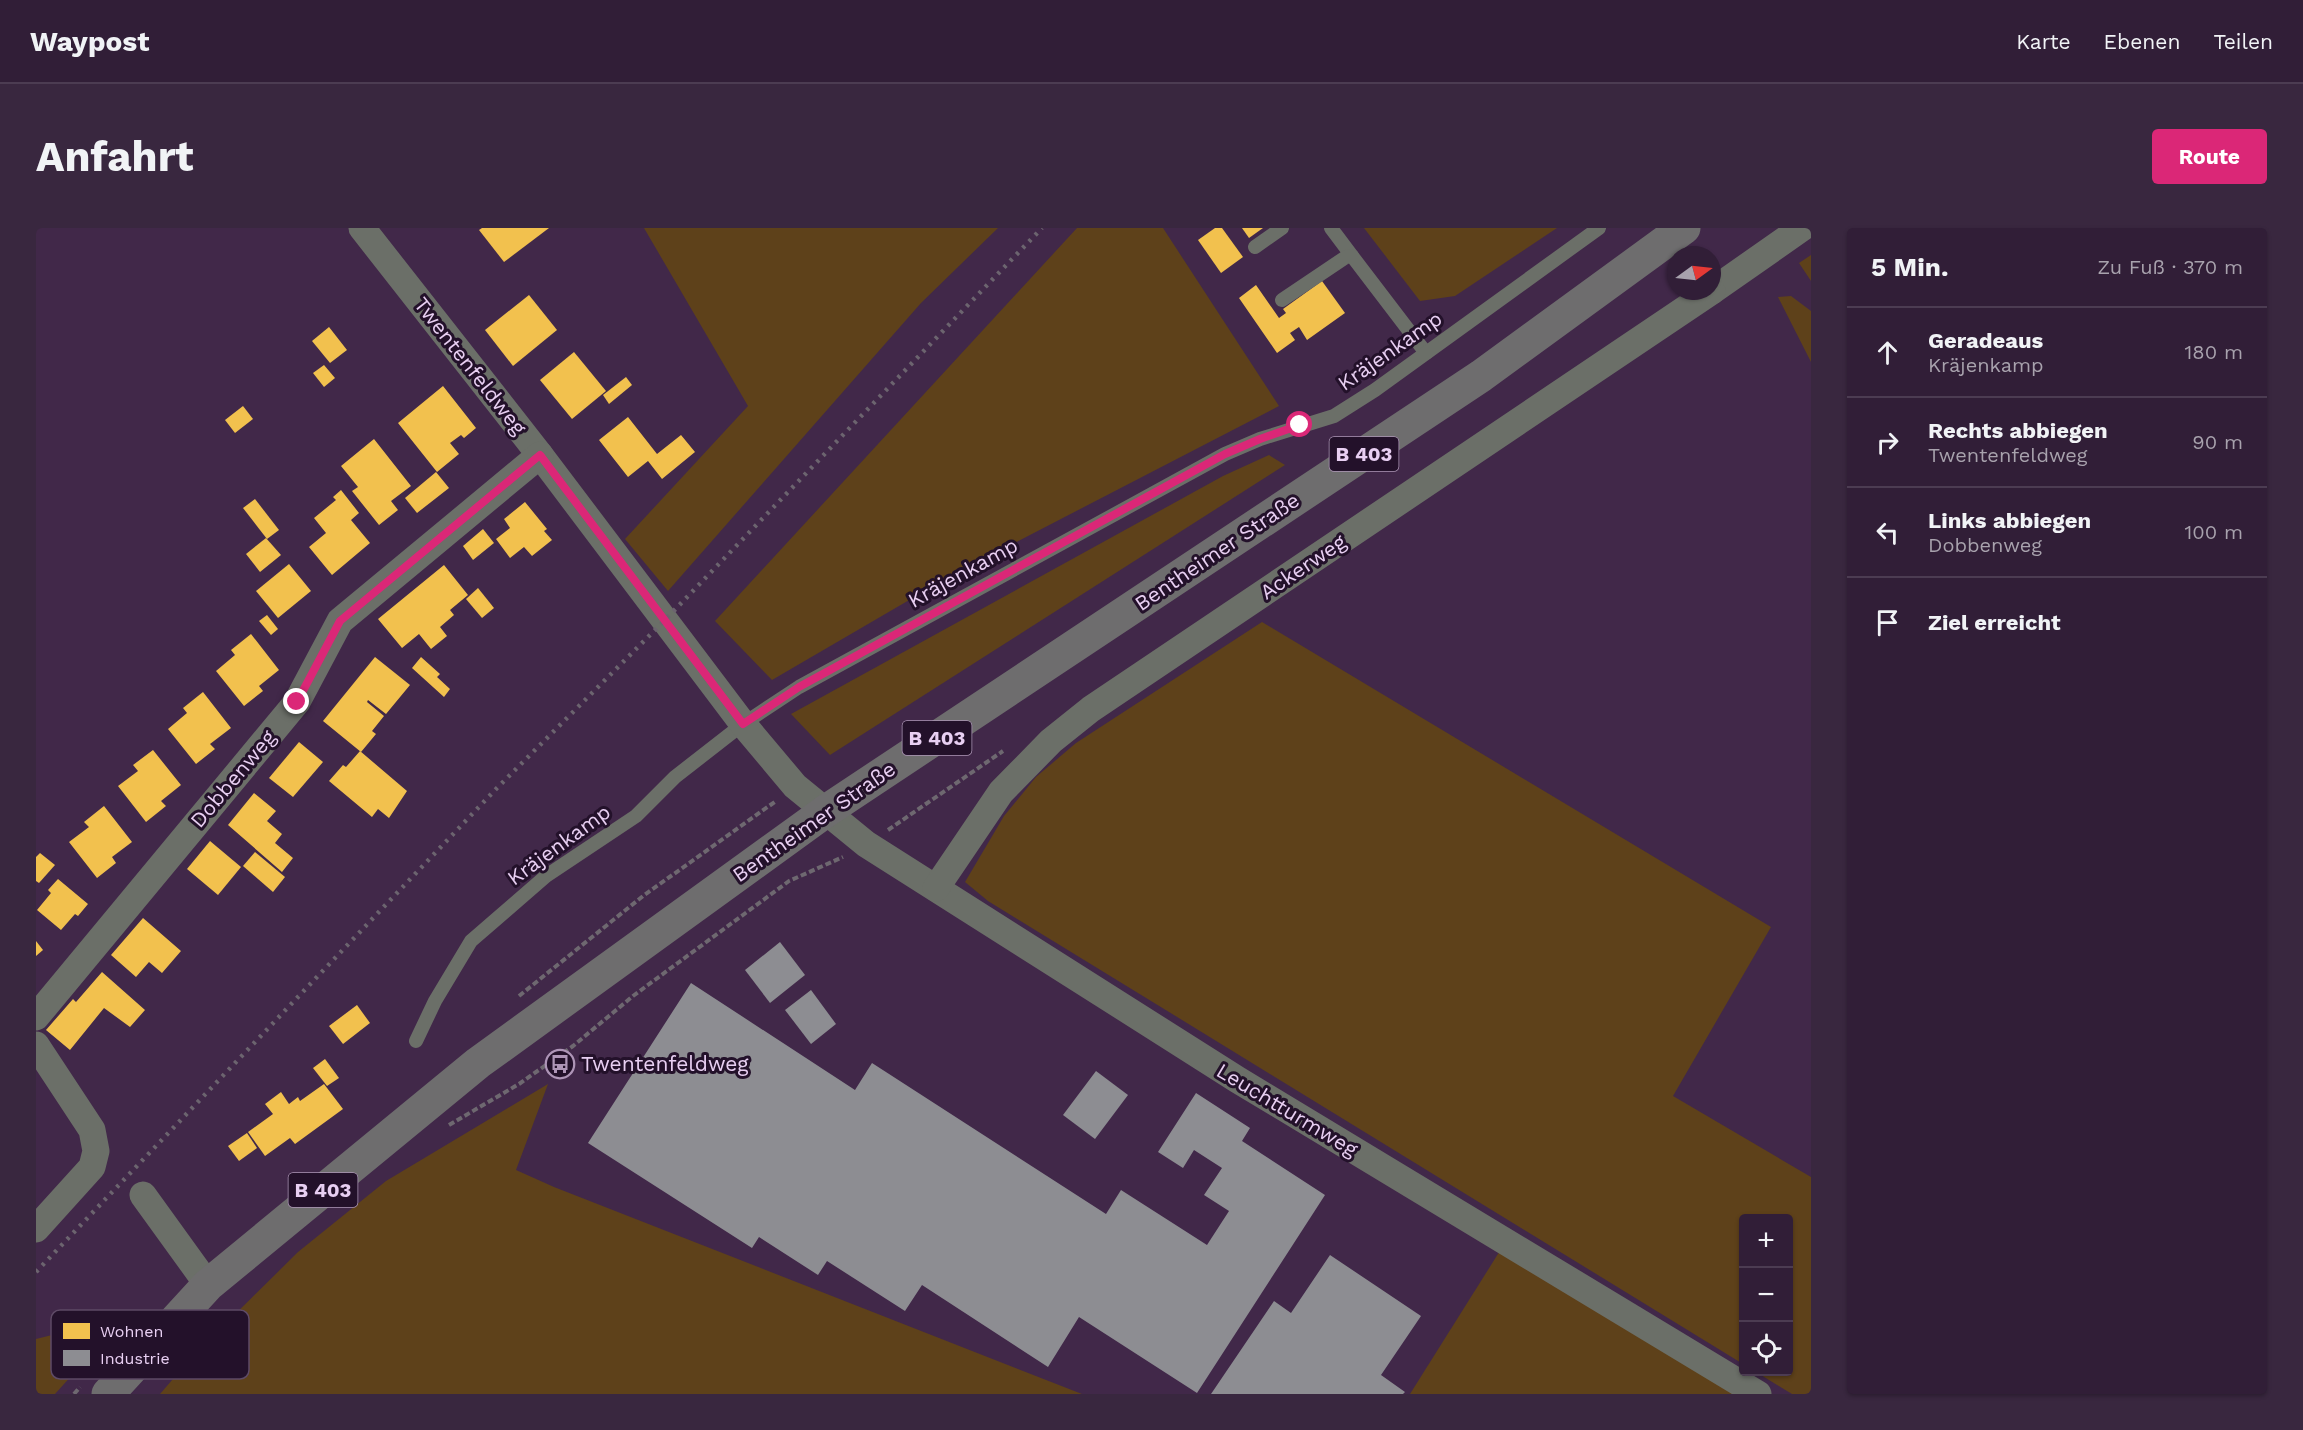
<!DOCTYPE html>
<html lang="de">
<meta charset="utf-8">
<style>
:root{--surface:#311e37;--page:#39273f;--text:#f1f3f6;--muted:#a8a2ad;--line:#4c3c52;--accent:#db2777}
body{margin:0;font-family:"Work Sans",sans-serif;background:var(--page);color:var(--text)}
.controls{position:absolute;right:18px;bottom:18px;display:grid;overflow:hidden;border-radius:6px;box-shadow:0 2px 4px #0004}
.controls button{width:54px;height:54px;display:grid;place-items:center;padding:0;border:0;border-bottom:2px solid var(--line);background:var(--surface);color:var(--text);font:30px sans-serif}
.compass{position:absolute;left:1631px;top:18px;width:54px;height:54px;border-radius:50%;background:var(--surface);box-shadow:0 2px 4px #0004;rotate:75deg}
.stop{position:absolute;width:18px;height:18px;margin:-14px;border:4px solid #db2777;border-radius:50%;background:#fff}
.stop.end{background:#db2777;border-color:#fff;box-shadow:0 2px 6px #0008}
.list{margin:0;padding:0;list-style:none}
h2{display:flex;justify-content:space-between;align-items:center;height:78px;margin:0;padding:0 24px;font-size:26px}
h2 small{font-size:20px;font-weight:400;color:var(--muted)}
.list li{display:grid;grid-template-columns:39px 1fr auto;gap:18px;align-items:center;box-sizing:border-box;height:90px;padding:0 24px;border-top:2px solid var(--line)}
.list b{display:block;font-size:22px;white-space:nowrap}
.list p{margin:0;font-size:20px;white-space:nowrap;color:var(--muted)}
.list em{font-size:20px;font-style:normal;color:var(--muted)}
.icon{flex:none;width:33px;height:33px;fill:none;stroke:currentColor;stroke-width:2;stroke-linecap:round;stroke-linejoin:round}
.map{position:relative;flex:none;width:1775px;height:1166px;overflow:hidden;border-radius:6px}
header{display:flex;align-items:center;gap:36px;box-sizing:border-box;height:84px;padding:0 30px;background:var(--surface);border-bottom:2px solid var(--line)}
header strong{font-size:28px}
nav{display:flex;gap:33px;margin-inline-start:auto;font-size:21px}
.intro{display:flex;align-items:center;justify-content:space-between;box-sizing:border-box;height:144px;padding:0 36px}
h1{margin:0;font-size:42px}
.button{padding:15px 27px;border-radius:6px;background:var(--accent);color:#fff;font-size:21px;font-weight:700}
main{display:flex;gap:36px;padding:0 36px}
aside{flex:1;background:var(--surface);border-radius:6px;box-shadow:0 2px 4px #0004}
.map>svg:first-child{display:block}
</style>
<header>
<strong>Waypost</strong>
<nav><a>Karte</a><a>Ebenen</a><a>Teilen</a></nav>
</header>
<div class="intro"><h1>Anfahrt</h1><a class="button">Route</a></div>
<main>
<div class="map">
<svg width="1775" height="1166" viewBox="0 0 1775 1166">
<rect width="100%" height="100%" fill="#412849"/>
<g fill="#5e411a">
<path d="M608,0H962L885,75L632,363L589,311L712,178Z"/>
<path d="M1041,0H1127L1243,178L911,350L736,452L679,393Z"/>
<path d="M1328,0H1521L1419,68L1384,73Z"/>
<path d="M1775,27V53L1763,35Z"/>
<path d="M1755,68L1775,83V134L1742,69Z"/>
<path d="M1233,227L1249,237L794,527L755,486L1187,248Z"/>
<path d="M1226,394L1735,699L1637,868L1775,949V1166H1756L1720,1144H1752V990H1708L1707,1136L952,673L929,654L968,588L1000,549L1040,515Z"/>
<path d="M512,856L480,942L518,959L1046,1166H124L156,1129L262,1024L350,953Z"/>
<path d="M1467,1018L1697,1166H1374Z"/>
<path d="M36,1102L56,1125L19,1166H0V1111Z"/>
</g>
<g fill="#f2c14e">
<path d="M446,0H513L468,34L443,2Z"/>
<path d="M1179,0H1186L1207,29L1185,45L1162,12Z"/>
<path d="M1206,0H1227L1213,10Z"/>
<path d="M1286,53L1309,85L1271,112L1263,99L1254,105L1259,112L1241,125L1203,70L1220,57L1243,90L1250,85L1247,81Z"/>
<path d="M493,67L521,102L477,138L449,102Z"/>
<path d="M293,99L311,122L294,135L276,113Z"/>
<path d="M538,124L570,163L536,191L504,152Z"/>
<path d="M288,137L299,150L288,159L277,145Z"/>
<path d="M590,149L596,157L573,176L567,167Z"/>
<path d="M407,158L440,200L428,210L425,207L414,215L423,226L401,244L362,195Z"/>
<path d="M207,178L217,191L199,205L189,192Z"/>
<path d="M592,189L621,226L645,207L659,224L626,251L612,233L592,249L563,212Z"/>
<path d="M338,211L375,258L355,273L362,282L343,297L316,263L322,259L305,238Z"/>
<path d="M400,244L413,260L381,285L369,270Z"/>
<path d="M305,262L323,285L315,292L334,315L296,347L273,319L290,305L278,290L300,272L297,269Z"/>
<path d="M219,271L243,302L231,311L207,280Z"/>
<path d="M489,274L511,301L508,303L516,312L496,328L488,319L474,330L460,311L474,300L468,291Z"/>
<path d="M447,301L458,315L437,332L427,318Z"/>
<path d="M230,310L245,327L224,344L210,326Z"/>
<path d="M253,336L275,363L242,390L220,363Z"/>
<path d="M408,337L432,367L414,382L418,387L404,399L411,408L395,421L383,406L366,420L342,391Z"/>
<path d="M442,360L458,380L446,390L430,371Z"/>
<path d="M231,387L242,401L235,407L223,393Z"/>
<path d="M215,406L243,442L223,458L227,463L208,478L180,443L199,427L195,422Z"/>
<path d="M339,429L374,457L350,486L332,472L331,474L348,488L336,503L340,506L325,524L287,493Z"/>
<path d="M385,429L404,446L401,449L414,461L408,469L376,440Z"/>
<path d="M167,464L195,500L174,516L179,521L160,536L132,501L151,485L147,480Z"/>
<path d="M263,514L287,534L257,569L233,550Z"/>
<path d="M117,522L145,557L125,573L130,578L110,594L82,558L102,543L97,537Z"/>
<path d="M324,523L371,563L353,590L342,581L336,589L293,553L307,537L310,539Z"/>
<path d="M218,565L240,583L231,593L246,606L239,615L257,630L246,644L192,597Z"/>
<path d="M68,578L96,614L76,629L80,635L61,650L33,614L53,599L48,594Z"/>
<path d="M174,613L205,639L182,667L151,641Z"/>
<path d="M219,624L249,649L237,664L207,638Z"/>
<path d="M4,625L19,637L3,655L0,653V629Z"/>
<path d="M22,651L52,676L42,688L39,686L25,702L1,682L15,665L12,662Z"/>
<path d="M107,690L145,723L126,745L113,734L100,749L75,727Z"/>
<path d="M0,713L7,722L0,728Z"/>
<path d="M66,744L109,782L94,799L68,780L34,822L10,802L37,771L40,774Z"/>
<path d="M321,777L334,795L307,816L293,798Z"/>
<path d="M289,831L303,850L291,858L277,840Z"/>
<path d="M288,856L307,881L259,916L254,910L229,928L212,904L237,886L229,876L245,864L253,876L262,869L264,873Z"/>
<path d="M211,905L221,920L203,933L192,918Z"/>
</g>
<g fill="#8d8d92">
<path d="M744,714L769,747L734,775L709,742Z"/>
<path d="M655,755L819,862L836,835L1070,986L1085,962L1171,1017L1193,983L1168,967L1186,940L1158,922L1147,940L1122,924L1160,865L1214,900L1206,913L1289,967L1161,1165L1043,1089L1012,1139L886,1057L869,1083L791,1033L782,1047L723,1009L716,1020L552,915Z"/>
<path d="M775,762L800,796L775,816L749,782Z"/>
<path d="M1060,843L1092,867L1059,911L1027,887Z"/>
<path d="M1294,1027L1385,1088L1345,1147L1369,1164L1367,1166H1175L1238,1073L1255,1085Z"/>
</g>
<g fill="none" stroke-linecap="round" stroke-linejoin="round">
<g stroke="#6e6870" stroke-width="4" stroke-dasharray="6 3" stroke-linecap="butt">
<path d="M852,602L967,523"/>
<path d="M483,768L607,668L740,573"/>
<path d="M413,897L483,856L537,818L597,768L753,653L807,629"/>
<path d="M38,1166L44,1159"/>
</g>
<g stroke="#6b6f68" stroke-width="14">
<path d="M1295,0L1316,28"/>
<path d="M1219,19L1246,0"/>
<path d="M1246,72L1310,29L1316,28L1390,125"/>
<path d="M380,813L399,773L435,713L510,648L600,588L639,549L707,496L763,459L1189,226L1224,211L1298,188L1339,162L1563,0"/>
</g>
<g stroke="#6b6f68" stroke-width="27">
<path d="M326,0L504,227L707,496L759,558L830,616L1202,852L1722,1166"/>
<path d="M1676,63L1766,0"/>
<path d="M900,660L965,564L1015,513L1055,481L1676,63"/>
<path d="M0,789L261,474L304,393L504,227"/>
<path d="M0,817L56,902L60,923L56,939L0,1001"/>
<path d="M107,967L172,1057"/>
</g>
<path stroke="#6e6d6e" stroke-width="33" d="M72,1166L172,1057L442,835L790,583L1445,148L1648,0"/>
<path stroke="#6c646f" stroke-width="4.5" stroke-dasharray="3 6" stroke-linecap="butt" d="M0,1044L461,560L628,393L1006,0"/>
</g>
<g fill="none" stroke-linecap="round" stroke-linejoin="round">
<path stroke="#db2777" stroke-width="8" d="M261,474L304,393L504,227L707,496L763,459L1189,226L1224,211L1264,197"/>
</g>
<defs>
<g id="bus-ring" transform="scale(1.5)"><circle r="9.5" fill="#23112a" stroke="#ae95b7" stroke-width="1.5"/><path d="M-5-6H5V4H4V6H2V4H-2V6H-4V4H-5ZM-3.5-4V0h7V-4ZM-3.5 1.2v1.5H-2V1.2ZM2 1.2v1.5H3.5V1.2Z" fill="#ae95b7"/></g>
</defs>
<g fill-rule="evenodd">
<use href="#bus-ring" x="524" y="836"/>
</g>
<g text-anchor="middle" stroke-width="6" stroke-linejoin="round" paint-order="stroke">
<g fill="#23112a" stroke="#ad96b6" stroke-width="1.5">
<rect x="1293.5" y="209" width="69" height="34" rx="4.5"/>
<rect x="866.5" y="493" width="69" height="34" rx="4.5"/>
<rect x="252.5" y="945" width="69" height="34" rx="4.5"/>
</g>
<g font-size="20" font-weight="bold" fill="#e8cff2">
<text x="1328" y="233">B 403</text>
<text x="901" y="517">B 403</text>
<text x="287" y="969">B 403</text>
</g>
<g font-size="21" fill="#e8cff2" stroke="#23112a">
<text transform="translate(1354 123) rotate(-35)" y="7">Kräjenkamp</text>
<text transform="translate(434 138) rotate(52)" y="7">Twentenfeldweg</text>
<text transform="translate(1181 324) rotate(-34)" y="7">Bentheimer Straße</text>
<text transform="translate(1267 339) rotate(-34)" y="7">Ackerweg</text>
<text transform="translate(927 345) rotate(-29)" y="7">Kräjenkamp</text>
<text transform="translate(197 551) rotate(-50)" y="7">Dobbenweg</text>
<text transform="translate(778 594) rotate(-35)" y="7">Bentheimer Straße</text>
<text transform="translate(523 617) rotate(-36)" y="7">Kräjenkamp</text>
<text transform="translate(1251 882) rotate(31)" y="7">Leuchtturmweg</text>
</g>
<g font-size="21" fill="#e8cff2" stroke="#23112a" text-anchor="start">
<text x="545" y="843">Twentenfeldweg</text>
</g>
</g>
<rect x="15" y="1082" width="198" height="69" rx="9" fill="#23112a" stroke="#5e4a66" stroke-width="1.5"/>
<rect x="27" y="1095" width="27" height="16" fill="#f2c14e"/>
<rect x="27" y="1122" width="27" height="16" fill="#8d8d92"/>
<g font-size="16" fill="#e8cff2">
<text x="64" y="1109">Wohnen</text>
<text x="64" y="1136">Industrie</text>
</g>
</svg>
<div class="controls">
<button>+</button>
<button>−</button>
<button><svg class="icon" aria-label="locate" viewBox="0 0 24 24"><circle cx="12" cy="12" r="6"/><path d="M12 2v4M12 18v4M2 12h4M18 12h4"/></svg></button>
</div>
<svg class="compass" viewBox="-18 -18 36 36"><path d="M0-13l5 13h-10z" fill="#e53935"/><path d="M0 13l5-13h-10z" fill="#a8a2ad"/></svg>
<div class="stop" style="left:1264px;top:197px"></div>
<div class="stop end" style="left:261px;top:474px"></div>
</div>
<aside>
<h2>5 Min.<small>Zu Fuß · 370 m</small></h2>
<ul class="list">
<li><svg class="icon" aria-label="ahead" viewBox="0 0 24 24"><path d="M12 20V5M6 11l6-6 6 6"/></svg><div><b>Geradeaus</b><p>Kräjenkamp</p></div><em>180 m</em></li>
<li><svg class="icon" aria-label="right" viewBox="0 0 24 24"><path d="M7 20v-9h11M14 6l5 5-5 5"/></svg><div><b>Rechts abbiegen</b><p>Twentenfeldweg</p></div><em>90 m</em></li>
<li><svg class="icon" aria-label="left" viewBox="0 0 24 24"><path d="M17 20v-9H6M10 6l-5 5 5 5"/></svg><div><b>Links abbiegen</b><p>Dobbenweg</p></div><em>100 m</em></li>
<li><svg class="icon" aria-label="arrive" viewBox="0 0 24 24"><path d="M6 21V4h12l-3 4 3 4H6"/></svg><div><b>Ziel erreicht</b></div></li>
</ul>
</aside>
</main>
